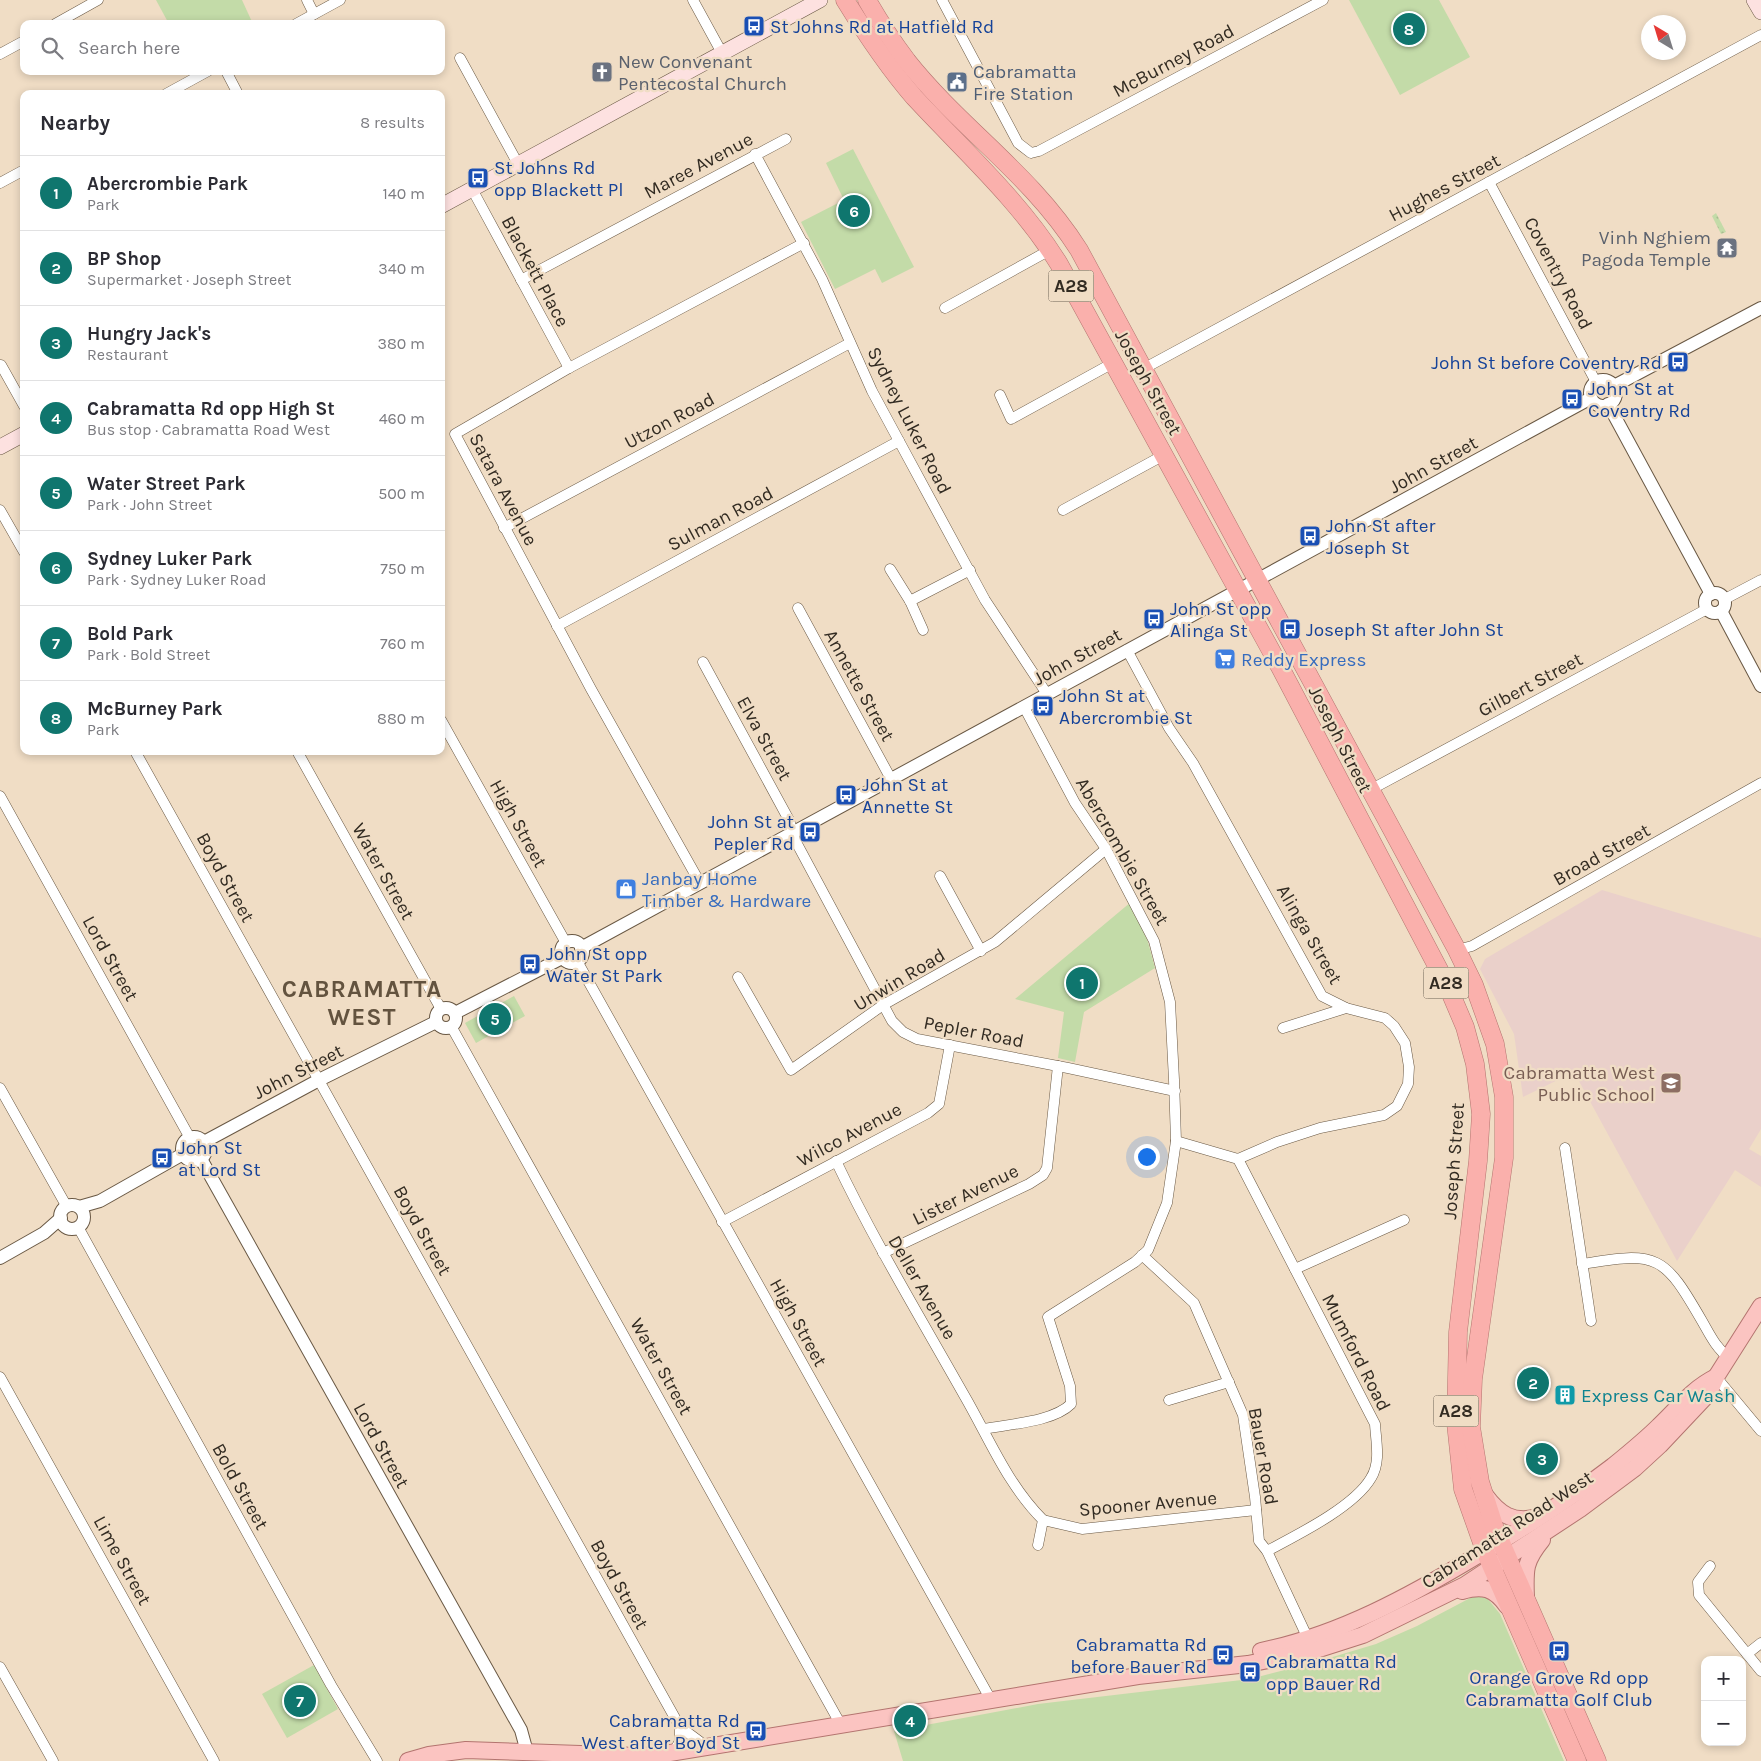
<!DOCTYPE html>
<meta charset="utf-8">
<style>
:root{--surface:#fff;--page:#f7f7f7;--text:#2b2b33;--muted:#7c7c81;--line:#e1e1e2;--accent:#0f766e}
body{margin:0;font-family:Karla,sans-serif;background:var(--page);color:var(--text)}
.controls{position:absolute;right:15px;bottom:15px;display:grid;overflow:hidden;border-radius:10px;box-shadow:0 2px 8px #0003}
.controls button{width:45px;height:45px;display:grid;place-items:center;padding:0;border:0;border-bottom:1px solid var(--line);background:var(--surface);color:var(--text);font:25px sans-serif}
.compass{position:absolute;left:1641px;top:15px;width:45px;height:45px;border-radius:50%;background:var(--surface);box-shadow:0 2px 8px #0003;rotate:322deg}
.you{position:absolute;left:1146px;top:1156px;width:18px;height:18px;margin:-12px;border:4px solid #fff;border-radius:50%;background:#1a73e8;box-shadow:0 0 0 8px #1a73e833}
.badge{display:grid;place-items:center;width:32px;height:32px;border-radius:50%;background:var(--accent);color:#fff;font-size:16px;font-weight:700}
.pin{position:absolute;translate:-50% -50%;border:2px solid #fff;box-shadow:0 1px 5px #0006}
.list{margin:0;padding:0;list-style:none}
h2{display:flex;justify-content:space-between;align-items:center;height:65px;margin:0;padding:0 20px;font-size:21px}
h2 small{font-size:16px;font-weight:400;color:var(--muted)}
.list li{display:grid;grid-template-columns:32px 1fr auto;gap:15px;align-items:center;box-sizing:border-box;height:75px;padding:0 20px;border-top:1px solid var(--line)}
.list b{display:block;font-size:19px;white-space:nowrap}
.list p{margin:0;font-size:16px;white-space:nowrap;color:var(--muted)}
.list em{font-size:16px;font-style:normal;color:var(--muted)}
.icon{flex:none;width:28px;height:28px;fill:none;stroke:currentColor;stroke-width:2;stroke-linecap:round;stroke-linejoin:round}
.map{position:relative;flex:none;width:1761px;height:1761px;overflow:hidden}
.search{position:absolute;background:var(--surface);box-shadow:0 2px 8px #0003;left:20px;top:20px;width:425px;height:55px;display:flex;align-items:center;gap:12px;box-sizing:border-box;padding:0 18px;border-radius:10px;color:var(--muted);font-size:19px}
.panel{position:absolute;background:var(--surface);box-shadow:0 2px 8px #0003;left:20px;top:90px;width:425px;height:665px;border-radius:10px}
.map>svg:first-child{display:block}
</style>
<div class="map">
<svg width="1761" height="1761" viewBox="0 0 1761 1761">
<defs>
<pattern id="garden-dots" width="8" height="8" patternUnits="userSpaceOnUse" patternTransform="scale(1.25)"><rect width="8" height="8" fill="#c3dba8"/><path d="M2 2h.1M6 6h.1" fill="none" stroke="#a8bc90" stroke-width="1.8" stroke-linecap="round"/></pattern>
</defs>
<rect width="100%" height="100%" fill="#f0ddc5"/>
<path fill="#ead0ca" d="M1602,890L1761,938V1129L1749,1149L1761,1156V1187L1735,1170L1677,1261L1574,1072L1523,1097L1514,1034L1480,969L1485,959Z"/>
<g fill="#c3dba8">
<path d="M156,0H242L253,24H169Z"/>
<path d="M1349,0H1439L1470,57L1400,95Z"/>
<path d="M853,149L914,267L882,283L875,269L835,289L801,222L844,200L826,163Z"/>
<path d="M1131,902L1148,942L1155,968L1084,1012L1075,1062L1058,1058L1064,1012L1015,999Z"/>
<path d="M514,996L525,1016L476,1043L465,1023Z"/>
<path d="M1474,1596L1487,1598L1500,1614L1564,1761H903L894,1731L1038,1704L1250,1679L1316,1662L1376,1644L1417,1626Z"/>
<path d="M314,1665L338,1709L287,1738L262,1694Z"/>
</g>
<path fill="url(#garden-dots)" d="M1716,213L1726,232L1721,234L1712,216Z"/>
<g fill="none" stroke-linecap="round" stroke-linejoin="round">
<g stroke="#695844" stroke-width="11">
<g id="minor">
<path d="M307,0L314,14"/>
<path d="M693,0L722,53"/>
<path d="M942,0L1018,143L1031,153L1039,151L1323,0"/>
<path d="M55,24L98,0"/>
<path d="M296,24L340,0"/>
<path d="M0,54L24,41"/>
<path d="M460,58L518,164"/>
<path d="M226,71L238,94"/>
<path d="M166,94L208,71"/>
<path d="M755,154L822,279L872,391L899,441L985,600L1047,694"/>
<path d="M1489,182L1596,382"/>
<path d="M0,183L24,170"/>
<path d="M472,189L569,368"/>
<path d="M521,280L786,139"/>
<path d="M945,308L1050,250"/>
<path d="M1,365L24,406"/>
<path d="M1143,369L1761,35"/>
<path d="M1000,395L1011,419L1113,363"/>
<path d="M0,510L24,552"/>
<path d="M1063,510L1164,455"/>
<path d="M504,528L850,343"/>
<path d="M890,569L910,601L923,630"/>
<path d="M1725,599L1761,580"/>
<path d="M910,601L970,570"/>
<path d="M798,608L891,779"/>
<path d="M557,626L899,441"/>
<path d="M1127,650L1169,728L1193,763L1322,996L1346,1008L1385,1018L1394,1026L1405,1043L1409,1067L1408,1084L1397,1106L1384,1115L1320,1128L1277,1142L1238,1159L1176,1141"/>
<path d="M703,662L789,820L795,840L892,1021L903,1032L917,1039L1068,1068L1175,1091"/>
<path d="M441,720L566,943"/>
<path d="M135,751L680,1727L707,1747"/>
<path d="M297,751L441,1009"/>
<path d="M1370,790L1707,609"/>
<path d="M0,796L190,1138"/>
<path d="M940,876L981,951"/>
<path d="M700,883L591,689L455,434L569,368L804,243"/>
<path d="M1457,950L1472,946L1761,783"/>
<path d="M577,961L991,1700"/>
<path d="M738,977L791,1070L883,1005L995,942L1106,849"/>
<path d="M451,1026L841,1725"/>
<path d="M1283,1028L1346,1008"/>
<path d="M0,1088L67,1207"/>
<path d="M1565,1148L1591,1321"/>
<path d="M1238,1159L1375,1424C1376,1442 1381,1462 1371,1478C1354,1507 1297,1535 1267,1551"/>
<path d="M836,1161C874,1241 920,1317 964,1395C989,1438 1007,1484 1043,1520L1038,1545"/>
<path d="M722,1222L928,1113L939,1104L950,1045"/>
<path d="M78,1227L331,1685L377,1761"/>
<path d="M883,1253L1029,1184L1043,1175L1047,1168L1058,1066"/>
<path d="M1142,1255L1194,1303L1243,1415L1255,1497L1259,1541L1267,1551L1310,1643"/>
<path d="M1582,1264C1658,1251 1664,1255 1702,1321C1710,1335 1716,1348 1729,1358"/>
<path d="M1295,1269L1404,1220"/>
<path d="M0,1377L214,1761"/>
<path d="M1716,1377L1761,1431"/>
<path d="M1169,1400L1229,1382"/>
<path d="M984,1429C1009,1424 1053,1422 1071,1404L1070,1386L1048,1317L1135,1262L1148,1250L1167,1203L1176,1141L1174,1080L1170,1002L1154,941L1106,849L1075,803L1024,707"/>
<path d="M1043,1520L1082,1529L1256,1510"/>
<path d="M1710,1566L1698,1582L1699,1595L1761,1671"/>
<path d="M1747,1654L1761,1643"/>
<path d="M0,1667L53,1761"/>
<path d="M674,1752L680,1741V1727"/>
</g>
</g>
<g stroke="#695844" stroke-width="14">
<g id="tertiary">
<circle cx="1603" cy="393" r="13"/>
<path d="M1614,386L1761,308"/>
<path d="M1608,404L1711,594"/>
<circle cx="1715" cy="603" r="10"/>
<path d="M1721,611L1761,686"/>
<circle cx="572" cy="952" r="11"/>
<path d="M581,948L1591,398"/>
<circle cx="446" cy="1018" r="10"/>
<path d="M455,1013L562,958"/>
<circle cx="194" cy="1149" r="12"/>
<path d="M204,1142L319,1080L436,1022"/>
<path d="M201,1159L521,1730L527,1752"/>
<circle cx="72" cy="1217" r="12"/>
<path d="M79,1207L100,1201L183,1154"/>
<path d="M0,1258L44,1233L61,1218"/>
</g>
</g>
<g stroke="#695844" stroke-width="16">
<g id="secondary">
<path d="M1754,0L1761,12"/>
<path d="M441,206L820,0"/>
<path d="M0,447L24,434"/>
</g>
</g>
<g stroke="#b3746f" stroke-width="18">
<g id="primary">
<path d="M1485,1495C1499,1514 1513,1524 1538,1517"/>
<path d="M1462,1591C1483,1585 1494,1588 1507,1606"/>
<path d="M1526,1598C1525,1570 1524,1562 1542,1540"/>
<path d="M1261,1651C1339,1635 1410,1596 1478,1555C1524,1528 1570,1499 1613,1466C1629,1453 1645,1440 1659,1426C1678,1408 1692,1389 1716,1377"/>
<path d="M408,1761L429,1755L466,1750L638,1756L658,1755L1138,1676L1248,1664L1313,1651L1363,1635L1465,1585L1580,1509L1635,1468L1660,1445L1709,1393L1716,1377L1761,1306"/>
</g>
</g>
<g stroke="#b3746f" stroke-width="19">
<g id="trunk">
<path d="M845,0C866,34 888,67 914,97C964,151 1020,201 1059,264L1280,667L1448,987L1465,1027L1475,1064L1481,1114L1478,1161L1458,1332L1456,1423L1463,1489L1485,1551L1577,1761"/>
<path d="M867,0C879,21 892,41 907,61C961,129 1031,174 1079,250L1457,950L1474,985L1495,1044L1504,1097V1158L1473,1379L1471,1427L1480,1482L1495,1529L1597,1761"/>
</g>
</g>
<use href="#minor" stroke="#fff" stroke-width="10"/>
<use href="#tertiary" stroke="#fff" stroke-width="12"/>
<use href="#secondary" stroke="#fde1e0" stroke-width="15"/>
<use href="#primary" stroke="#fbc4c1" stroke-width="16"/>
<use href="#trunk" stroke="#fab0ac" stroke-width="18"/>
</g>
<defs>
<g id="bus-square" transform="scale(1.125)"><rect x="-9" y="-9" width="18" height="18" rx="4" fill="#1a4fb4" stroke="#f0ddc5"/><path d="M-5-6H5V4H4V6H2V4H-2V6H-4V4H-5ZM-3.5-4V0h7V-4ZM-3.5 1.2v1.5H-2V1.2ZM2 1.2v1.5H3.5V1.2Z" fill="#fff"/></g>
<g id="church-square" transform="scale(1.125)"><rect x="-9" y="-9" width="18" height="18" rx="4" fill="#6b7280" stroke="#f0ddc5"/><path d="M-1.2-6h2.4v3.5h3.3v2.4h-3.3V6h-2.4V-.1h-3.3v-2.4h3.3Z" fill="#fff"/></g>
<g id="civic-square" transform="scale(1.125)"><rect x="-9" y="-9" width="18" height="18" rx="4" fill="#5c6f8a" stroke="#f0ddc5"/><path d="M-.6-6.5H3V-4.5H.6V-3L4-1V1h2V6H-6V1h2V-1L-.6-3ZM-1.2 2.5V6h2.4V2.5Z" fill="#fff"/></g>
<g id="temple-square" transform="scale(1.125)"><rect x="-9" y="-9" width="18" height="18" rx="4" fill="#6b7280" stroke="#f0ddc5"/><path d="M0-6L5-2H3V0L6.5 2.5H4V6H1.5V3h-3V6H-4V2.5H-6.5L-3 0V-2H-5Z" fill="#fff"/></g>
<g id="supermarket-square" transform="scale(1.125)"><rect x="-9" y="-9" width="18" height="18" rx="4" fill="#3f7fe0" stroke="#f0ddc5"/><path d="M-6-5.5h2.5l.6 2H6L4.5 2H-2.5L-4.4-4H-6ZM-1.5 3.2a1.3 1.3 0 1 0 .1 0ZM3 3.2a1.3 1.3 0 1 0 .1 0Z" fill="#fff"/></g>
<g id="shop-square" transform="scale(1.125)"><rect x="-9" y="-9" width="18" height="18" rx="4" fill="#3f7fe0" stroke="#f0ddc5"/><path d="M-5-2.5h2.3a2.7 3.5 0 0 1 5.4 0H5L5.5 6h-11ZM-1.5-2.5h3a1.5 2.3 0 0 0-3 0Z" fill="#fff"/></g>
<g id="school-square" transform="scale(1.125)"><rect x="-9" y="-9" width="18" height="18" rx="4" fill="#8d6e63" stroke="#f0ddc5"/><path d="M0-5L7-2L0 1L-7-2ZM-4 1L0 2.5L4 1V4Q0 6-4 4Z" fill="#fff"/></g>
<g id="building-square" transform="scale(1.125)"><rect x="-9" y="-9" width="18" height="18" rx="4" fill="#0f9aa8" stroke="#f0ddc5"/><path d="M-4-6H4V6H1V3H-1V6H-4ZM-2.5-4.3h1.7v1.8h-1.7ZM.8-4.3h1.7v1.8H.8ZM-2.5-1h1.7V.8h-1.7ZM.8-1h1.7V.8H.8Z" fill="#fff"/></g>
</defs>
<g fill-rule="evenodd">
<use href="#bus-square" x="754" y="26"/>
<use href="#church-square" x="602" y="72"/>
<use href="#civic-square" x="957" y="82"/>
<use href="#bus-square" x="478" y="178"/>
<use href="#temple-square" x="1727" y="248"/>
<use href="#bus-square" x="1678" y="362"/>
<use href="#bus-square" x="1572" y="399"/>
<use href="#bus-square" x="1310" y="536"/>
<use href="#bus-square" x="1154" y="619"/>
<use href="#bus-square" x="1290" y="629"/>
<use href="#supermarket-square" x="1225" y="659"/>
<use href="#bus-square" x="1043" y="706"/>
<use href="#bus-square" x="846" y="795"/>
<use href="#bus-square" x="810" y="832"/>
<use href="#shop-square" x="626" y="889"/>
<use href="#bus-square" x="530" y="964"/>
<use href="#school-square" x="1671" y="1083"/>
<use href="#bus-square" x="162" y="1158"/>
<use href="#building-square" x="1565" y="1395"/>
<use href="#bus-square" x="1559" y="1651"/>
<use href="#bus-square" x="1223" y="1655"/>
<use href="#bus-square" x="1250" y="1672"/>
<use href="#bus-square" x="756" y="1731"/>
</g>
<g text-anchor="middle" stroke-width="4.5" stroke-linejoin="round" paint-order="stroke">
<g fill="#f0ddc5" stroke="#6b6053" stroke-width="1">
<rect x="1048.5" y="270.5" width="45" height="31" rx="4"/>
<rect x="1423.5" y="967.5" width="45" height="31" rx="4"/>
<rect x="1433.5" y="1395.5" width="45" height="31" rx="4"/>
</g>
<g font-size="18" font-weight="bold" fill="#322b22">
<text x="1071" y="292">A28</text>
<text x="1446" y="989">A28</text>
<text x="1456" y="1417">A28</text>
</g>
<g font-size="19" fill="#164399" stroke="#f0ddc5" text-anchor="start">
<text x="770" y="33">St Johns Rd at Hatfield Rd</text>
<text x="494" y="174">St Johns Rd<tspan x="494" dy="22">opp Blackett Pl</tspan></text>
<text x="1662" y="369" text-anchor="end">John St before Coventry Rd</text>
<text x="1588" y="395">John St at<tspan x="1588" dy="22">Coventry Rd</tspan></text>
<text x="1326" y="532">John St after<tspan x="1326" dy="22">Joseph St</tspan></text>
<text x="1170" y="615">John St opp<tspan x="1170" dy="22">Alinga St</tspan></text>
<text x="1306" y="636">Joseph St after John St</text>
<text x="1059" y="702">John St at<tspan x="1059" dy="22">Abercrombie St</tspan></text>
<text x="862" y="791">John St at<tspan x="862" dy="22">Annette St</tspan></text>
<text x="794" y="828" text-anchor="end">John St at<tspan x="794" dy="22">Pepler Rd</tspan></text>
<text x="546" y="960">John St opp<tspan x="546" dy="22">Water St Park</tspan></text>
<text x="178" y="1154">John St<tspan x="178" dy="22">at Lord St</tspan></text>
<text x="1207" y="1651" text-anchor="end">Cabramatta Rd<tspan x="1207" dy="22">before Bauer Rd</tspan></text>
<text x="1266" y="1668">Cabramatta Rd<tspan x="1266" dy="22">opp Bauer Rd</tspan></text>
<text x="1559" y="1684" text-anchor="middle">Orange Grove Rd opp<tspan x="1559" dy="22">Cabramatta Golf Club</tspan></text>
<text x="740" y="1727" text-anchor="end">Cabramatta Rd<tspan x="740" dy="22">West after Boyd St</tspan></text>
</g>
<g font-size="19" fill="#322b22" stroke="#f0ddc5">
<text transform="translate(1173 60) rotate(-28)" y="7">McBurney Road</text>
<text transform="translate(698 165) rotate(-28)" y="7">Maree Avenue</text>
<text transform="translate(1444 187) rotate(-28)" y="7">Hughes Street</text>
<text transform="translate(536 271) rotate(62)" y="7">Blackett Place</text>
<text transform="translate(1559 273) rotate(62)" y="7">Coventry Road</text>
<text transform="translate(1149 382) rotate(61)" y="7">Joseph Street</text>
<text transform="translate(669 420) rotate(-28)" y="7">Utzon Road</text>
<text transform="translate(910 420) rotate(63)" y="7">Sydney Luker Road</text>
<text transform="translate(1433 464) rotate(-29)" y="7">John Street</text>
<text transform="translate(504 489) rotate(62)" y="7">Satara Avenue</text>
<text transform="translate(720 518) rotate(-28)" y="7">Sulman Road</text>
<text transform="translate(1077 656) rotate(-29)" y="7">John Street</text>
<text transform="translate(1530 684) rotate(-28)" y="7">Gilbert Street</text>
<text transform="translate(860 685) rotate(61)" y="7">Annette Street</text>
<text transform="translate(765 738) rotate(61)" y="7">Elva Street</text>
<text transform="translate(1341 739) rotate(63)" y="7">Joseph Street</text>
<text transform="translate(519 823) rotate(61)" y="7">High Street</text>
<text transform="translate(1123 851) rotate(60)" y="7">Abercrombie Street</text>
<text transform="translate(1601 854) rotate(-29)" y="7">Broad Street</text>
<text transform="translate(384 871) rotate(61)" y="7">Water Street</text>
<text transform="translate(226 877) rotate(61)" y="7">Boyd Street</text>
<text transform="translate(1310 934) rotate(60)" y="7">Alinga Street</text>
<text transform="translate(111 958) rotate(61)" y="7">Lord Street</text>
<text transform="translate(899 979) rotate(-31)" y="7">Unwin Road</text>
<text transform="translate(974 1031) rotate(11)" y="7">Pepler Road</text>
<text transform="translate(298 1071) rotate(-27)" y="7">John Street</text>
<text transform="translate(849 1134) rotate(-28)" y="7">Wilco Avenue</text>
<text transform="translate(1453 1161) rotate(-86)" y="7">Joseph Street</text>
<text transform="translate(965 1194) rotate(-26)" y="7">Lister Avenue</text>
<text transform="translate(423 1230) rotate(61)" y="7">Boyd Street</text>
<text transform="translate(923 1287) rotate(60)" y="7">Deller Avenue</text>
<text transform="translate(799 1322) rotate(61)" y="7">High Street</text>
<text transform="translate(1357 1352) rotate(63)" y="7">Mumford Road</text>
<text transform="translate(662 1366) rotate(61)" y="7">Water Street</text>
<text transform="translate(382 1445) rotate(61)" y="7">Lord Street</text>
<text transform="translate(1264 1456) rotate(80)" y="7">Bauer Road</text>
<text transform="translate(241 1486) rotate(61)" y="7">Bold Street</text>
<text transform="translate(1148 1503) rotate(-5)" y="7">Spooner Avenue</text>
<text transform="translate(1507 1529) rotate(-33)" y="7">Cabramatta Road West</text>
<text transform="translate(123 1560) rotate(61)" y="7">Lime Street</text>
<text transform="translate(620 1584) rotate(61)" y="7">Boyd Street</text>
</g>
<g font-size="19" fill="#5b616d" stroke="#f0ddc5" text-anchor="start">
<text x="618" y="68">New Convenant<tspan x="618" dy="22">Pentecostal Church</tspan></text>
<text x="1711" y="244" text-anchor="end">Vinh Nghiem<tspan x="1711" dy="22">Pagoda Temple</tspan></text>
</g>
<g font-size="19" fill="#4e5e75" stroke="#f0ddc5" text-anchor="start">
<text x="973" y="78">Cabramatta<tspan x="973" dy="22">Fire Station</tspan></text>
</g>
<g font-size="19" fill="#366cbe" stroke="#f0ddc5" text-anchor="start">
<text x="1241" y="666">Reddy Express</text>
<text x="642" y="885">Janbay Home<tspan x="642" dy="22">Timber &amp; Hardware</tspan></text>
</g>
<g font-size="19" fill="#785e54" stroke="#f0ddc5" text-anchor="end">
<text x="1655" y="1079">Cabramatta West<tspan x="1655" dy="22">Public School</tspan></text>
</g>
<g font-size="19" fill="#0d838f" stroke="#f0ddc5" text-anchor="start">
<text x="1581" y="1402">Express Car Wash</text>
</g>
<g font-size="24" font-weight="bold" letter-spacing="1" fill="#63533f" stroke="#f0ddc5">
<text x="362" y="997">CABRAMATTA<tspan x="362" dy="28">WEST</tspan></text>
</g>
</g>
</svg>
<div class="controls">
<button>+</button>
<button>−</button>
</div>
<svg class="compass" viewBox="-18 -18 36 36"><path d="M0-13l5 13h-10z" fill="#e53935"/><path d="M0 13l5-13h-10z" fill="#7c7c81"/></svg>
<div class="you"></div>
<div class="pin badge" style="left:1082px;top:983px">1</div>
<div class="pin badge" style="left:1533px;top:1383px">2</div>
<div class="pin badge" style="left:1542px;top:1459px">3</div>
<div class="pin badge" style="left:910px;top:1721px">4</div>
<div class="pin badge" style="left:495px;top:1019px">5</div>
<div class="pin badge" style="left:854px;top:211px">6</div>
<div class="pin badge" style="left:300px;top:1701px">7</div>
<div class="pin badge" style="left:1409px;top:29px">8</div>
<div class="search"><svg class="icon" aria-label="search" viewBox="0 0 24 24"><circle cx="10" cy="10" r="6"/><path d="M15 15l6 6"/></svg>Search here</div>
<section class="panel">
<h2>Nearby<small>8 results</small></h2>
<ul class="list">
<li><span class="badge">1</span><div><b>Abercrombie Park</b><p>Park</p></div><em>140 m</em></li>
<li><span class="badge">2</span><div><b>BP Shop</b><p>Supermarket · Joseph Street</p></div><em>340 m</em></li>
<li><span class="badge">3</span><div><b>Hungry Jack's</b><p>Restaurant</p></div><em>380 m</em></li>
<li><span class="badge">4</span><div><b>Cabramatta Rd opp High St</b><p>Bus stop · Cabramatta Road West</p></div><em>460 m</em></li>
<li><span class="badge">5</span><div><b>Water Street Park</b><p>Park · John Street</p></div><em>500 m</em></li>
<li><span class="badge">6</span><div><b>Sydney Luker Park</b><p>Park · Sydney Luker Road</p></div><em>750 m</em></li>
<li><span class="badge">7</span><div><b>Bold Park</b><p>Park · Bold Street</p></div><em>760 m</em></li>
<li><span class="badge">8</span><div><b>McBurney Park</b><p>Park</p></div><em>880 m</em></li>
</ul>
</section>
</div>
